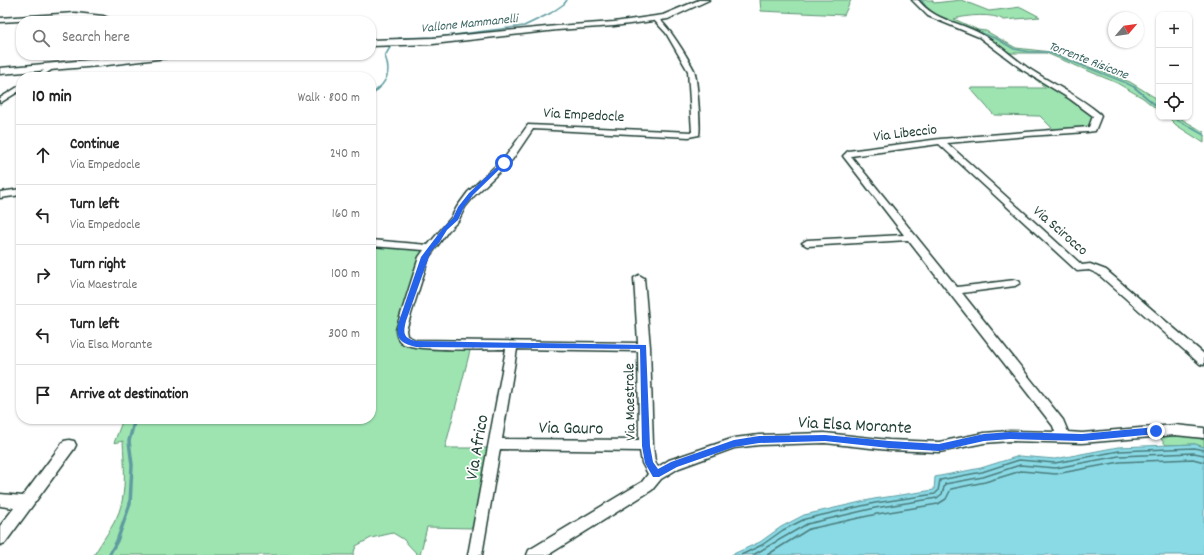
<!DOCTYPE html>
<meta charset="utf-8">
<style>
:root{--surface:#fff;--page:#f6f6f6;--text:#222;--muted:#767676;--line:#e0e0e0}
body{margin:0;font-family:Dekko,sans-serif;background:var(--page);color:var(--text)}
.controls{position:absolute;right:12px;top:12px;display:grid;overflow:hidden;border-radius:8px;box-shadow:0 1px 3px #0004}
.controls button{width:36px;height:36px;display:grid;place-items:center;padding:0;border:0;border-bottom:1px solid var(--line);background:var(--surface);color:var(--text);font:20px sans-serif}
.compass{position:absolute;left:1108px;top:12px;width:36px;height:36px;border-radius:50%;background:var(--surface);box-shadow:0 1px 3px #0004;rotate:61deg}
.stop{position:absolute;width:12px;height:12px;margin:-9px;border:3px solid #2563eb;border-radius:50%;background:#fff}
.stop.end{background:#2563eb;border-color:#fff;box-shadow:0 1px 4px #0008}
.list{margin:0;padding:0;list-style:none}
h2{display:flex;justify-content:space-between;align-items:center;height:52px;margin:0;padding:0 16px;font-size:17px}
h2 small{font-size:13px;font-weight:400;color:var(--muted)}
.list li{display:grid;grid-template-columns:26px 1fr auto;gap:12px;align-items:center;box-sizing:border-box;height:60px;padding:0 16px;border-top:1px solid var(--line)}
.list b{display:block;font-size:15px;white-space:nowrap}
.list p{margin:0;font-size:13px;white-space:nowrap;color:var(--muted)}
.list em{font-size:13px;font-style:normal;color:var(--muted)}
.icon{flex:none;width:22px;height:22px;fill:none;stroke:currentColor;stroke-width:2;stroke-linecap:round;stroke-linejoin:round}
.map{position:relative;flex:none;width:1204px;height:555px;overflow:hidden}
.search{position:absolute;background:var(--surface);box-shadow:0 1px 3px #0004;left:16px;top:16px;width:360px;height:44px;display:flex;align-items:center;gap:10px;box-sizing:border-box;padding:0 14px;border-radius:16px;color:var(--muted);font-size:15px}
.panel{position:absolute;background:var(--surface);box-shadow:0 1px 3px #0004;left:16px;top:72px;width:360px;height:352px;border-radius:16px}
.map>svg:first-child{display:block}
</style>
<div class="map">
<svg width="1204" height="555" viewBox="0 0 1204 555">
<rect width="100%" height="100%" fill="#fff"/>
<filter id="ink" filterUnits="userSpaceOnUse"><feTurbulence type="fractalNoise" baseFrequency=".025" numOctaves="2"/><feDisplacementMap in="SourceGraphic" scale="8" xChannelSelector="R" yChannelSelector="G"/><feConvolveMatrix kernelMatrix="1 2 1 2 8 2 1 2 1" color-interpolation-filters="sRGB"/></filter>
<g filter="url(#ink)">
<g fill="#9de4b1" stroke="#5e9072">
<path d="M760,0H851L844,15L761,11Z"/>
<path d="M917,0H932L934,3L961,0L989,11L1021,7L1040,17L1004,20C993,13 967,15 954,19L978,30L986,31L1016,48L1051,52L1080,64L1102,71L1130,82L1159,100V111L1143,98L1117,83L1046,53H1007L987,39L932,16Z"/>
<path d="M1017,69L1026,72L1065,94L1094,116L1089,128L1054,130L1040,116L994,115L970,88H1046L1028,73Z"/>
<path d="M1168,117H1178L1204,132V143L1176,125Z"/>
<path d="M371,244L420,249L424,251L399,340L471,347L445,448H489L474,528L427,527L420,555H418L403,539L393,533L371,538L356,546L353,555H94C102,541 113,527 119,512C127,491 124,463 123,441L114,443L123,419H371Z"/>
<path d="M1157,434L1193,436L1204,440V447L1195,444L1166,445Z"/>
</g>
<path fill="#8adae6" stroke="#5f9b9f" d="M1195,444L1204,447V555H731L760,542L781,527L804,515L874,499L934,490L935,477L981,468L1019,456L1055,459L1118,447Z"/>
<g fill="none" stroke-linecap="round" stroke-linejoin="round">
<g stroke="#4a7c7b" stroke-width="1.5">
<path d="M741,555L762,545L783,530L805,519L875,503L935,494L938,491L940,480L982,472L1019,460L1055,463L1119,451L1194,448L1204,450"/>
<path d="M753,555L807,524L875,508L937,498L942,494L945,484L983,477L1020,465L1056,468L1119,456L1194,453L1204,455"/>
<path d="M767,555L809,529L877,514L938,504L946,499L951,489L985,482L1021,471L1056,474L1120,462L1193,459L1204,462"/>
</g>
<g stroke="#5f9b9f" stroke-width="1.5">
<path d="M921,0L929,11"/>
<path d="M966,27L997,39L1014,49L1029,52H1048L1124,82L1136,88"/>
<path d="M396,41L399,38L438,37L524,26L551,13L564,4L567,0"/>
<path d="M379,88C389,78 390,69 385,56L392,44"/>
</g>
<g stroke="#5f9b9f" stroke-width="2">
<path d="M1134,87L1159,108"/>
<path d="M371,96L380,87"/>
<path d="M1172,117L1204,135"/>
</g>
<path stroke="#5f9b9f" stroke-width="3.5" d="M109,555L117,541L130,504L132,465L129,441L135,419"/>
<g stroke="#1f3d34" stroke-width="3">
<g id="street">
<path d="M912,0H918C936,22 958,21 981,34C998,43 1012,57 1028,68C1052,84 1078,95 1100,114L1101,116L1095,131L1087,132L1028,136L947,143L1082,265L1090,264L1106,270L1204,354V365L1200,364L1098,274L1089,270L1077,271L939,144L851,156L957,287L1015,280L1019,281L1020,283L1015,286L962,293L1063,420L1068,432L1082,433L1175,425L1204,428V438L1175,435L1082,443L1010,441L984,443L939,452L889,450L825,443L759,445L734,448L679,468L661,479L652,490L548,555H527L529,550L642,482L648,474L642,463L640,451L500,449L482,555H468L506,349C487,349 415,352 402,343C398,340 396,335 396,330L419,257L424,250L371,246V240L428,245L451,218L457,207L468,192L506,156L528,125L692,132L688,71L666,33L653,19L656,17C667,23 688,58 694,70C697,77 701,128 699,135L689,137L533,129L512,160L474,196L465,207L458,221L448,231L429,257L406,330L407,336L416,340L638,343L634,278L639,275L644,278L650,347L653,446L655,462L658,467L669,460L734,438L759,435L825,433L889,440L939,442L984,433L1010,431L1055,432L1053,426L908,240L807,246L802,243L807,240L904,235L843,156L848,151L940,139L1089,127L1093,116L1070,99L1023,70L979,37L928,16ZM517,349L638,351L639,440L502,439Z"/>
<path d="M52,65L57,66L41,77H34Z"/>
<path d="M21,85V90L0,103V98Z"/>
<path d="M21,189V195L0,198V192Z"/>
<path d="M69,440L74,441L76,445L74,449L5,543L0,545V526L14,508L0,506V494L23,496L64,441Z"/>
</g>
</g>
<g stroke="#1f3d34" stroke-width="3">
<g id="secondary">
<path d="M699,0H709L668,19L614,26L557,30L433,44L371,46V40L433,38L557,26L614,22L663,15Z"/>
<path d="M75,13L103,16L115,21L75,18L0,22V18Z"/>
<path d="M143,55H171L166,58L99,66L0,74V68Z"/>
</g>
</g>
<use href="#street" fill="#fff" fill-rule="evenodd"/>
<use href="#secondary" fill="#fff" fill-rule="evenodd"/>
</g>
</g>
<path fill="#2563eb" d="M502,162L506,163L473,195L464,207L458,220L447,230L439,243L431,251L406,321C403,333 403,338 416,341L646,345L650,446L653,462L658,469L671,462L734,440L759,436L825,435L889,441L939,444L984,434L1010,432L1082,434L1156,427L1160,431L1156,434L1082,441L1010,439L984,441L939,451L889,448L825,441L759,443L734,447L677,467L659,477H653L645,463L642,446L640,349L416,347C399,343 395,338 399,321L421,257L443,228L453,218L458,207L469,193Z"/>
<g text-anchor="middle" stroke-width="3.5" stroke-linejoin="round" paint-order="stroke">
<g font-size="13" font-style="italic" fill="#3a6460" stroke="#fff">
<text transform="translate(469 22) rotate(-6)" y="5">Vallone Mammanelli</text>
<text transform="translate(1089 59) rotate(21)" y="5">Torrente Risicone</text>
</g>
<g font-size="15" fill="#1f3d34" stroke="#fff">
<text transform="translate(584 114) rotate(3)" y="5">Via Empedocle</text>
<text transform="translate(905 132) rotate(-7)" y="5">Via Libeccio</text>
<text transform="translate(1061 230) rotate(41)" y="5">Via Scirocco</text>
<text transform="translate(629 402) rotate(-91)" y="5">Via Maestrale</text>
</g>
<g font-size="18" fill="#1f3d34" stroke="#fff">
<text transform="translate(855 424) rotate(3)" y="6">Via Elsa Morante</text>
<text transform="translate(571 427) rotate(1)" y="6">Via Gauro</text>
<text transform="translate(476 447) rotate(-80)" y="6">Via Africo</text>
</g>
</g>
</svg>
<div class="controls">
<button>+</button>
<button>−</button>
<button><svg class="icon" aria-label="locate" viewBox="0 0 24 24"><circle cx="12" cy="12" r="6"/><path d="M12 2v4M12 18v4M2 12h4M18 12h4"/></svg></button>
</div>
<svg class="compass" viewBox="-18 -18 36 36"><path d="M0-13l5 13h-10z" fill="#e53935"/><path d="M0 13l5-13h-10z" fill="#767676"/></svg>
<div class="stop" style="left:504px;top:163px"></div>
<div class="stop end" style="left:1156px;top:431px"></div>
<div class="search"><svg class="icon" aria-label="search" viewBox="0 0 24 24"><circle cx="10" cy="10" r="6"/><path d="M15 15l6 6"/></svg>Search here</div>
<section class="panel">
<h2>10 min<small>Walk · 800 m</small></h2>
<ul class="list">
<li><svg class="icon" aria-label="ahead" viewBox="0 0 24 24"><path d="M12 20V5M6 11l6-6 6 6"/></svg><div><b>Continue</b><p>Via Empedocle</p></div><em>240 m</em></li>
<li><svg class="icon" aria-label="left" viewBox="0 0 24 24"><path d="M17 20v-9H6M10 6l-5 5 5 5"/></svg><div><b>Turn left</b><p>Via Empedocle</p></div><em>160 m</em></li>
<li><svg class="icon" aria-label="right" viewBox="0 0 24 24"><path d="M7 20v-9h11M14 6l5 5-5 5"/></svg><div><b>Turn right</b><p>Via Maestrale</p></div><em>100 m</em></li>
<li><svg class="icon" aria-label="left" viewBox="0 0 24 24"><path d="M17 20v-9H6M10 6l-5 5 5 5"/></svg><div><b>Turn left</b><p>Via Elsa Morante</p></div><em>300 m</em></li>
<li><svg class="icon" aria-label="arrive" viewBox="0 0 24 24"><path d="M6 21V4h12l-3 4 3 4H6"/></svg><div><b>Arrive at destination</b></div></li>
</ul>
</section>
</div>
